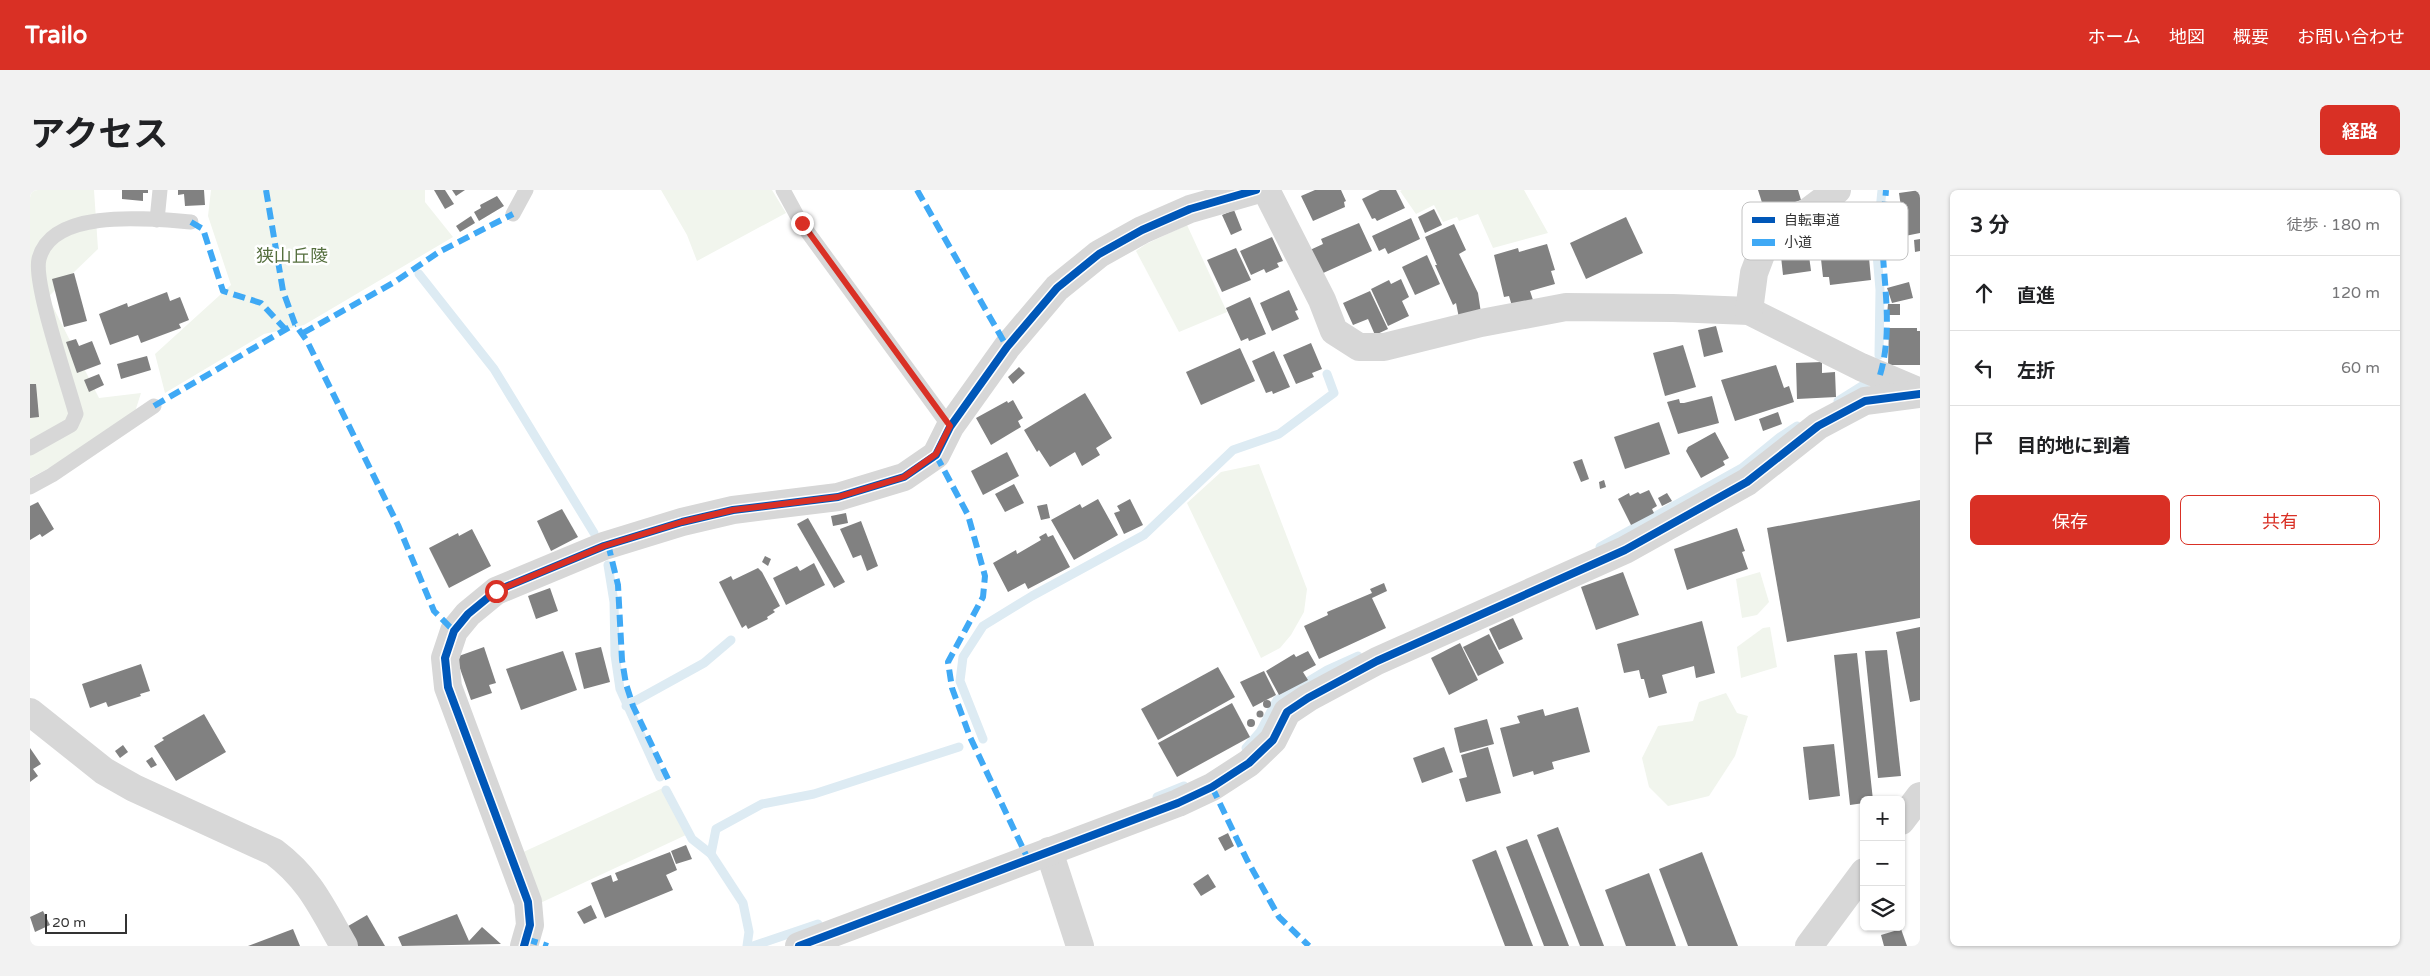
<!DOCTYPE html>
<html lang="ja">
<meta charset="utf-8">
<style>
:root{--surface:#fff;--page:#f2f2f2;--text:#202124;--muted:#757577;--line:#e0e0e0;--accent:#d93025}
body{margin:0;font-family:"Varela Round","Noto Sans JP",sans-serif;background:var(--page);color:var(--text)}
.controls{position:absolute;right:15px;bottom:15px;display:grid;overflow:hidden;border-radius:8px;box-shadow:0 1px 4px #0004}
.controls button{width:45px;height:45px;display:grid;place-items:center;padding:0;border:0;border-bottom:1px solid var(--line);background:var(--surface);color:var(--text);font:25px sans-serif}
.scale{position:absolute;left:15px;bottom:12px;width:82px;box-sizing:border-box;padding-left:5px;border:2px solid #333;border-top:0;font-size:14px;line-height:18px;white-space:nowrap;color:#333;-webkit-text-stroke:4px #fff;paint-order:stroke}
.stop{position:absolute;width:15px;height:15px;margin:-11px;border:4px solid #d93025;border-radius:50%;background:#fff}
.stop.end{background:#d93025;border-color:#fff;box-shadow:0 1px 5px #0008}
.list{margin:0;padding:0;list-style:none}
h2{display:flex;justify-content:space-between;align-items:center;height:65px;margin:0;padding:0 20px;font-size:21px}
h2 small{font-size:16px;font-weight:400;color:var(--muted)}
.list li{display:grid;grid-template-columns:32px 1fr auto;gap:15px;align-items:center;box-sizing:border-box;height:75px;padding:0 20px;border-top:1px solid var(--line)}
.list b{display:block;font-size:19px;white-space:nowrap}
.list em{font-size:16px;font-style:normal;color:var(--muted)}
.actions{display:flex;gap:10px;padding:15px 20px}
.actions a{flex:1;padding:11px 0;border:1px solid var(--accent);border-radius:8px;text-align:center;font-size:18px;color:var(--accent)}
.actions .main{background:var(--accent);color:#fff}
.icon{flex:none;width:28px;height:28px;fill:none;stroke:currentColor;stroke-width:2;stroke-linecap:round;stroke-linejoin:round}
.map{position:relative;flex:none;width:1890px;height:756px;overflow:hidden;border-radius:8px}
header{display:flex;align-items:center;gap:30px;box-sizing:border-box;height:70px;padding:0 25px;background:var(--accent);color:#fff}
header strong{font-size:24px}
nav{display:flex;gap:28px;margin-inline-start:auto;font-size:18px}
.intro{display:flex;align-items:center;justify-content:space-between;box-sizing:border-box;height:120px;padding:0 30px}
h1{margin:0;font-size:35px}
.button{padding:12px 22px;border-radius:8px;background:var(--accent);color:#fff;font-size:18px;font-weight:700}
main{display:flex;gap:30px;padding:0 30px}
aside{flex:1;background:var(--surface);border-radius:8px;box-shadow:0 1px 4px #0004}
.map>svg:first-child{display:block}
</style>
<header>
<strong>Trailo</strong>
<nav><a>ホーム</a><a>地図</a><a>概要</a><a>お問い合わせ</a></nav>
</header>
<div class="intro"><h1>アクセス</h1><a class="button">経路</a></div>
<main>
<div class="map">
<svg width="1890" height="756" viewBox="0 0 1890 756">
<rect width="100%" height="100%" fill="#fff"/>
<g fill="#f1f5ed">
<path d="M0,0H64L68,59L18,107L69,208L111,203L103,228L27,274L0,288Z"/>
<path d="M181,0H395V12L423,47L274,135L234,144L135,203L125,164L201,95L178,26Z"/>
<path d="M631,0H742L756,23L667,71L657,45Z"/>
<path d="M1372,0H1494L1518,43L1463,58L1448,24L1429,31L1427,27L1413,32L1404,15L1386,24L1370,1Z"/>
<path d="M1157,35L1197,122L1149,142L1106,61L1116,54Z"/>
<path d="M1229,274L1277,399L1274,422L1261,445L1250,458L1231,468L1157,313L1191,282Z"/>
<path d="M1730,382L1739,412L1727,425L1712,428L1706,389Z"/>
<path d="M1740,437L1747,477L1711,488L1707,457L1733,438Z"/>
<path d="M1696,503L1707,523L1718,526L1705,566L1679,606L1638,616L1619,597L1612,568L1628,536L1663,531L1669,512Z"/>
<path d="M635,597L656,645L506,715L489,664Z"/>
</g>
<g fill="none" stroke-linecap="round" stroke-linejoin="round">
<g stroke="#ddebf3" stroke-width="9">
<path d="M389,84L464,179L564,343"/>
<path d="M1849,165L1850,100L1845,40L1850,21L1852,0"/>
<path d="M1808,211L1835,194"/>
<path d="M1570,357L1712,278L1750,247L1767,236"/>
<path d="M578,375L584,412L585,465L590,499L630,587"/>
<path d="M596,516L674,473L701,450"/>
<path d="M953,549L930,491L933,467L953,436L1002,406L1114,345L1203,260L1249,244L1304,203L1297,184"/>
<path d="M1216,558L1230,542L1247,510L1297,480L1328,466"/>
<path d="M636,600L662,649L681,664L713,713L719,742L717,756"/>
<path d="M1127,607L1154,596"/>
<path d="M681,664L686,639L732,614L784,604L929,557"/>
<path d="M723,756L788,734"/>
</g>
</g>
<g fill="#818181">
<path d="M92,0H118V3H113V11L92,9Z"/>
<path d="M148,0H174L175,15L155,16L154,4L148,5Z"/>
<path d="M404,0H415L424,14L415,19Z"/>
<path d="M422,0H435L426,6Z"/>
<path d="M1285,0H1311L1316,11L1314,12L1315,17L1283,31L1271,6Z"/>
<path d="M1350,0H1366L1375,18L1347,31L1345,28L1342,29L1332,9Z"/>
<path d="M1728,0H1768L1771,10L1735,22Z"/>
<path d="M1890,0V43L1875,46L1869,3Z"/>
<path d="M467,6L474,16L449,31L444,22L451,18L450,15Z"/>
<path d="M1404,19L1412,35L1395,43L1388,27Z"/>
<path d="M1204,20L1212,40L1201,45L1192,25Z"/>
<path d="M441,26L445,33L430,42L426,36Z"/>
<path d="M1596,27L1613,63L1556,89L1540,53Z"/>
<path d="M1381,28L1390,49L1358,64L1355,58L1349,61L1342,46Z"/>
<path d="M1329,33L1342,61L1291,84L1280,60L1293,54L1291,49Z"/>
<path d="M1424,34L1436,60L1429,64L1448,103L1451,123L1429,128L1426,113L1423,115L1405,75H1407L1395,47Z"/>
<path d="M1837,45L1841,90L1800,95L1799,87H1793L1789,51Z"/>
<path d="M1242,47L1253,71L1247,73L1249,77L1236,83L1234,79L1221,85L1210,61Z"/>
<path d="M1890,49V61L1885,62L1884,50Z"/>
<path d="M1777,50L1781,81L1753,85L1750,57L1752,53Z"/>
<path d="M1517,54L1525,80L1521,81L1525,94L1500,101L1503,110L1482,116L1479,106L1474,107L1464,65L1488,58L1489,62Z"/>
<path d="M1206,58L1221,90L1192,102L1177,70Z"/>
<path d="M1397,65L1410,94L1385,105L1372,77Z"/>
<path d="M44,83L57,131L34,137L22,89Z"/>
<path d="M1371,89L1379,107L1372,111L1379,126L1358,136L1341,99L1359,90L1361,94Z"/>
<path d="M1879,92L1883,108L1862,113L1857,98Z"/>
<path d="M1259,100L1268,120L1265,121L1269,129L1242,141L1230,113Z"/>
<path d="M1340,101L1358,139L1345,145L1338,129L1323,135L1313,113Z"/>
<path d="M137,102L140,111L150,107L159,130L149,134L151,138L111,153L108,145L80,155L69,124L97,113L98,117Z"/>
<path d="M1220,107L1236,144L1219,151L1218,148L1211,151L1196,118Z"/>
<path d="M1858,114H1870V125H1857Z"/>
<path d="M1686,136L1693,162L1674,167L1668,140Z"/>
<path d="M1859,138H1887V141H1890V175H1858Z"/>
<path d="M46,149L49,156L62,151L71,174L47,183L36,152Z"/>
<path d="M1281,153L1292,179L1282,183L1284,187L1266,194L1253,165Z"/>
<path d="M1653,155L1666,197L1635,206L1623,163Z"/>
<path d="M1210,158L1225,191L1171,215L1156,182Z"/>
<path d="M1244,161L1260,197L1243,204L1242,201L1236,203L1222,171Z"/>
<path d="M117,166L121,180L91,189L87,174Z"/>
<path d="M1792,172V183L1805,182L1806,207L1767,209L1766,173Z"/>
<path d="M1746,175L1754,198L1759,196L1764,212L1705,231L1691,190Z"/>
<path d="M989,177L995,183L983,194L978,187Z"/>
<path d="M69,184L74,195L59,202L54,190Z"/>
<path d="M0,194H6L9,227L0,228Z"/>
<path d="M1055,203L1082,248L1066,258L1070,265L1052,276L1045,262L1020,277L1009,260L1007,262L994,240Z"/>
<path d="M1682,206L1689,233L1648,244L1637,212L1649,209L1650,213H1654Z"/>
<path d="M983,210L993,228L988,231L991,237L961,255L946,228L977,211L978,213Z"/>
<path d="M1748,222L1752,234L1733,241L1729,229Z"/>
<path d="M1629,232L1640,264L1595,279L1584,247Z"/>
<path d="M1685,242L1699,268L1693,271L1695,275L1671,288L1656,261L1658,257Z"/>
<path d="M977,262L989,286L953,305L941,281Z"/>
<path d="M1552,269L1559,289L1551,292L1543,272Z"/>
<path d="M1574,290L1576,297L1570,299L1569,292Z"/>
<path d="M984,294L994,313L975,322L965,304Z"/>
<path d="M1619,300L1627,316L1622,319L1624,323L1601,335L1588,309L1599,303L1600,306L1608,302L1610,304Z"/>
<path d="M1637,303L1642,311L1632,316L1628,308Z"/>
<path d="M1068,309L1088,345L1044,370L1021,330L1050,314L1052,318Z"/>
<path d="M1100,309L1113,335L1094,344L1084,323L1090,321L1087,316Z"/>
<path d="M1890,310V428L1757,452L1737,338Z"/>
<path d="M8,312L24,339L12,347L10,344L0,350V316Z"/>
<path d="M1017,314L1020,328L1011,330L1007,316Z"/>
<path d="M532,319L548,347L521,361L507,331Z"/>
<path d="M816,323L818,333L803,336L801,326Z"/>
<path d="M778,328L815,392L804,398L767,334Z"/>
<path d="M831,331L848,376L837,381L831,365L823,368L810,339Z"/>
<path d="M1707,338L1715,361L1712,362L1718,379L1657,400L1644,359Z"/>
<path d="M442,339L461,376L419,398L399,358L428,343L429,346Z"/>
<path d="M1016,343L1018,347L1023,345L1040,377L998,399L995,393L978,402L963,373L986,360L987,364L1011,350L1009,347Z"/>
<path d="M735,366L741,369L738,376L732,372Z"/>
<path d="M784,373L795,395L756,415L743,388L767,376L770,381Z"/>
<path d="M728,378L732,382L750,416L743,420L745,422L737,427L738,429L718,439L716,435L712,438L689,392L701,386L703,390Z"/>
<path d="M1593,382L1609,425L1566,440L1551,397Z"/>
<path d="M1354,393L1357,401L1342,408L1356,438L1289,469L1274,436L1298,425L1297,422L1342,403L1340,399Z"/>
<path d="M520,398L528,421L506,429L498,406Z"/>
<path d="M1483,428L1493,449L1469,460L1459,439Z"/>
<path d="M1672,431L1685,483L1666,488L1664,476L1632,485L1637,503L1619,508L1614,489H1611L1609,480L1594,483L1587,454Z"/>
<path d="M1890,437V510L1880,512L1866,442Z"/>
<path d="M1459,444L1474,473L1448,486L1433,457Z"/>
<path d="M1430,453L1448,490L1419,505L1401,468Z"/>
<path d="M454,457L466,493L459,495L462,503L441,510L426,467Z"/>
<path d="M571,457L580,492L554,499L545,463Z"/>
<path d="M1857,460L1871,586L1848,588L1835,461Z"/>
<path d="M533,461L547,500L491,520L476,479Z"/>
<path d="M1278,461L1286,475L1273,482L1278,490L1249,505L1236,481L1264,464L1266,467Z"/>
<path d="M1827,463L1843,610H1834V613L1820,615L1804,465Z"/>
<path d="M111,474L120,501L110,504L111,506L78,517L76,512L60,518L52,494Z"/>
<path d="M1188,477L1205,507L1128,550L1111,519Z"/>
<path d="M1234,481L1246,505L1223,517L1210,492Z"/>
<circle cx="1237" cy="514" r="4"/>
<path d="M1202,513L1220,547L1147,587L1128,553Z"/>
<path d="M1548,517L1560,562L1522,572L1524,579L1504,585L1503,581L1483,587L1470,538L1490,533L1487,526L1513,519L1515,526Z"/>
<circle cx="1230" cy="524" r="3.5"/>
<path d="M174,524L196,562L146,591L124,556L134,550L132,548Z"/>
<path d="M1457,529L1464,554L1430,563L1424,538Z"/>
<circle cx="1221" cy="533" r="4"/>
<path d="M1804,554L1810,606L1779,610L1773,557Z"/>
<path d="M93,555L98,562L90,568L85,561Z"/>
<path d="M1414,557L1423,582L1392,593L1383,568Z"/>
<path d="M1458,557L1471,603L1436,612L1429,589L1437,587L1431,565Z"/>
<path d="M0,558L11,574L3,579L8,586L0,592Z"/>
<path d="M122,567L127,575L121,578L116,571Z"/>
<path d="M1528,637L1574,756H1550L1507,645Z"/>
<path d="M1198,643L1204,656L1195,661L1188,648Z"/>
<path d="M1497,649L1539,756H1514L1476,657Z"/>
<path d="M656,655L662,669L646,674L641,661Z"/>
<path d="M1466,660L1503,756H1475L1442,670Z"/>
<path d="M640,662L647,680L636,685L643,700L575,728L561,693L581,685L583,692L588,690L585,683Z"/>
<path d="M1672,662L1708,756H1658L1629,679Z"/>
<path d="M1619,683L1646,756H1596L1575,700Z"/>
<path d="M1178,684L1186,697L1171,706L1163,694Z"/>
<path d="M561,715L567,728L554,734L547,722Z"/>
<path d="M13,721L20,735L5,742L0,727Z"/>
<path d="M427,724L439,751L452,737L471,754L372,756L368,747Z"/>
<path d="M337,725L355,756H323L313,739Z"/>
<path d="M263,739L270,756H218Z"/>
<path d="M1871,739L1877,756H1854L1851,745Z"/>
</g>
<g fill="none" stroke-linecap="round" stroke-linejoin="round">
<g stroke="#d7d7d7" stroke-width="15">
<path d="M753,0L771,33L920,237"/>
<path d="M483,24L496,0"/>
<path d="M127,30L130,0"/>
<path d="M0,258L41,235L46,224C38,194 3,93 9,69C22,17 121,29 161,32"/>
<path d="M0,297L22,285L124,216"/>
</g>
<g stroke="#d7d7d7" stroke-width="28">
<path d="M1236,0L1292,110L1304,141L1329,157H1354L1451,133L1536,117L1643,118L1719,121L1831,177L1890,202"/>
<path d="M1719,121L1724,83L1735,54L1807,0"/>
<path d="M0,522L74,581L104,598L244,662C280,689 292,718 314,756"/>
<path d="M1019,661L1050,756"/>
<path d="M494,756L500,735L498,712L418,497L415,468L424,441L438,424L466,401L574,356L652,332L703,320L808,307L874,287L906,265L920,237L977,157L1027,98L1069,64L1112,40L1160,19L1226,0"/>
<path d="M769,756L1148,613L1182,597L1219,573L1243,550L1257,522L1278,508L1347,471L1595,360L1717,292L1788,236L1835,211L1890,204"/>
</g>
<g stroke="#d7d7d7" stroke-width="28">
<path d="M1871,631L1890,606"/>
<path d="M1779,756L1834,682"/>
</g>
<g stroke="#3fa9f5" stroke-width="6" stroke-dasharray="12 6" stroke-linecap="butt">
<path d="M236,0L253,101L265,134L277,151L368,335L404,421L424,441"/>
<path d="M887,0L977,157"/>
<path d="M161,32L173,39L193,101L231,113L256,140"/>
<path d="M273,143L363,93L409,62L483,24"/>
<path d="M1850,185C1863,142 1854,95 1852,50C1851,34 1855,16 1856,0"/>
<path d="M124,216L265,134"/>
<path d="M906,265L938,325L955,386L953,407L918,472L922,498L940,547L998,669"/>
<path d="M578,354L588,395L592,470L596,494L603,516L638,589"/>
<path d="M1182,597L1217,670L1249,727L1279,756"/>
<path d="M496,749L518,756"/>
</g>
<g stroke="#fff" stroke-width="11">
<g id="cycleway">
<path d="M494,756L500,735L498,712L418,497L415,468L424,441L438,424L466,401L574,356L652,332L703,320L808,307L874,287L906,265L920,237L977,157L1027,98L1069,64L1112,40L1160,19L1226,0"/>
<path d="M769,756L1148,613L1182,597L1219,573L1243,550L1257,522L1278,508L1347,471L1595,360L1717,292L1788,236L1835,211L1890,204"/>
</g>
</g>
<use href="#cycleway" stroke="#0057b8" stroke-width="8"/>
</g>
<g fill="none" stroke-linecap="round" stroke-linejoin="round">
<path stroke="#d93025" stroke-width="6" d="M466,401L574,356L652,332L703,320L808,307L874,287L906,264L920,236L772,33"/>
</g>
<g text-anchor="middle" stroke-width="5" stroke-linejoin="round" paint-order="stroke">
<g font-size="18" fill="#56703f" stroke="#fff">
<text x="262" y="72">狭山丘陵</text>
</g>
</g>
<rect x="1712" y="12" width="166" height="58" rx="8" fill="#fff" stroke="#c2c2c2" stroke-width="1"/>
<rect x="1722" y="27" width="23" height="6" fill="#0057b8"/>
<rect x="1722" y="49" width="23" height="7" fill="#3fa9f5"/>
<g font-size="14" fill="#333">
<text x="1754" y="35">自転車道</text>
<text x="1754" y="57">小道</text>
</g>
</svg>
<div class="controls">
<button>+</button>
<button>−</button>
<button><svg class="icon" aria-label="layers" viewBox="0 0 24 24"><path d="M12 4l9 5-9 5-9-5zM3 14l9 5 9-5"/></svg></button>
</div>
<div class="scale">20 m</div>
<div class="stop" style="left:466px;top:401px"></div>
<div class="stop end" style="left:772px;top:33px"></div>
</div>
<aside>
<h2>3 分<small>徒歩 · 180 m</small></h2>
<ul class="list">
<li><svg class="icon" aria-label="ahead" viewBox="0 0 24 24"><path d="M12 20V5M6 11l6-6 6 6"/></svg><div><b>直進</b></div><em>120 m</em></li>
<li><svg class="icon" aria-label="left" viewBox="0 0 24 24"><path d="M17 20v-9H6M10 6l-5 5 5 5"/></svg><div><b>左折</b></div><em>60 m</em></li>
<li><svg class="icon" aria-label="arrive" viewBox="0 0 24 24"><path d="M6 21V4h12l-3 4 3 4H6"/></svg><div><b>目的地に到着</b></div></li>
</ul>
<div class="actions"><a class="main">保存</a><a>共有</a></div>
</aside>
</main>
